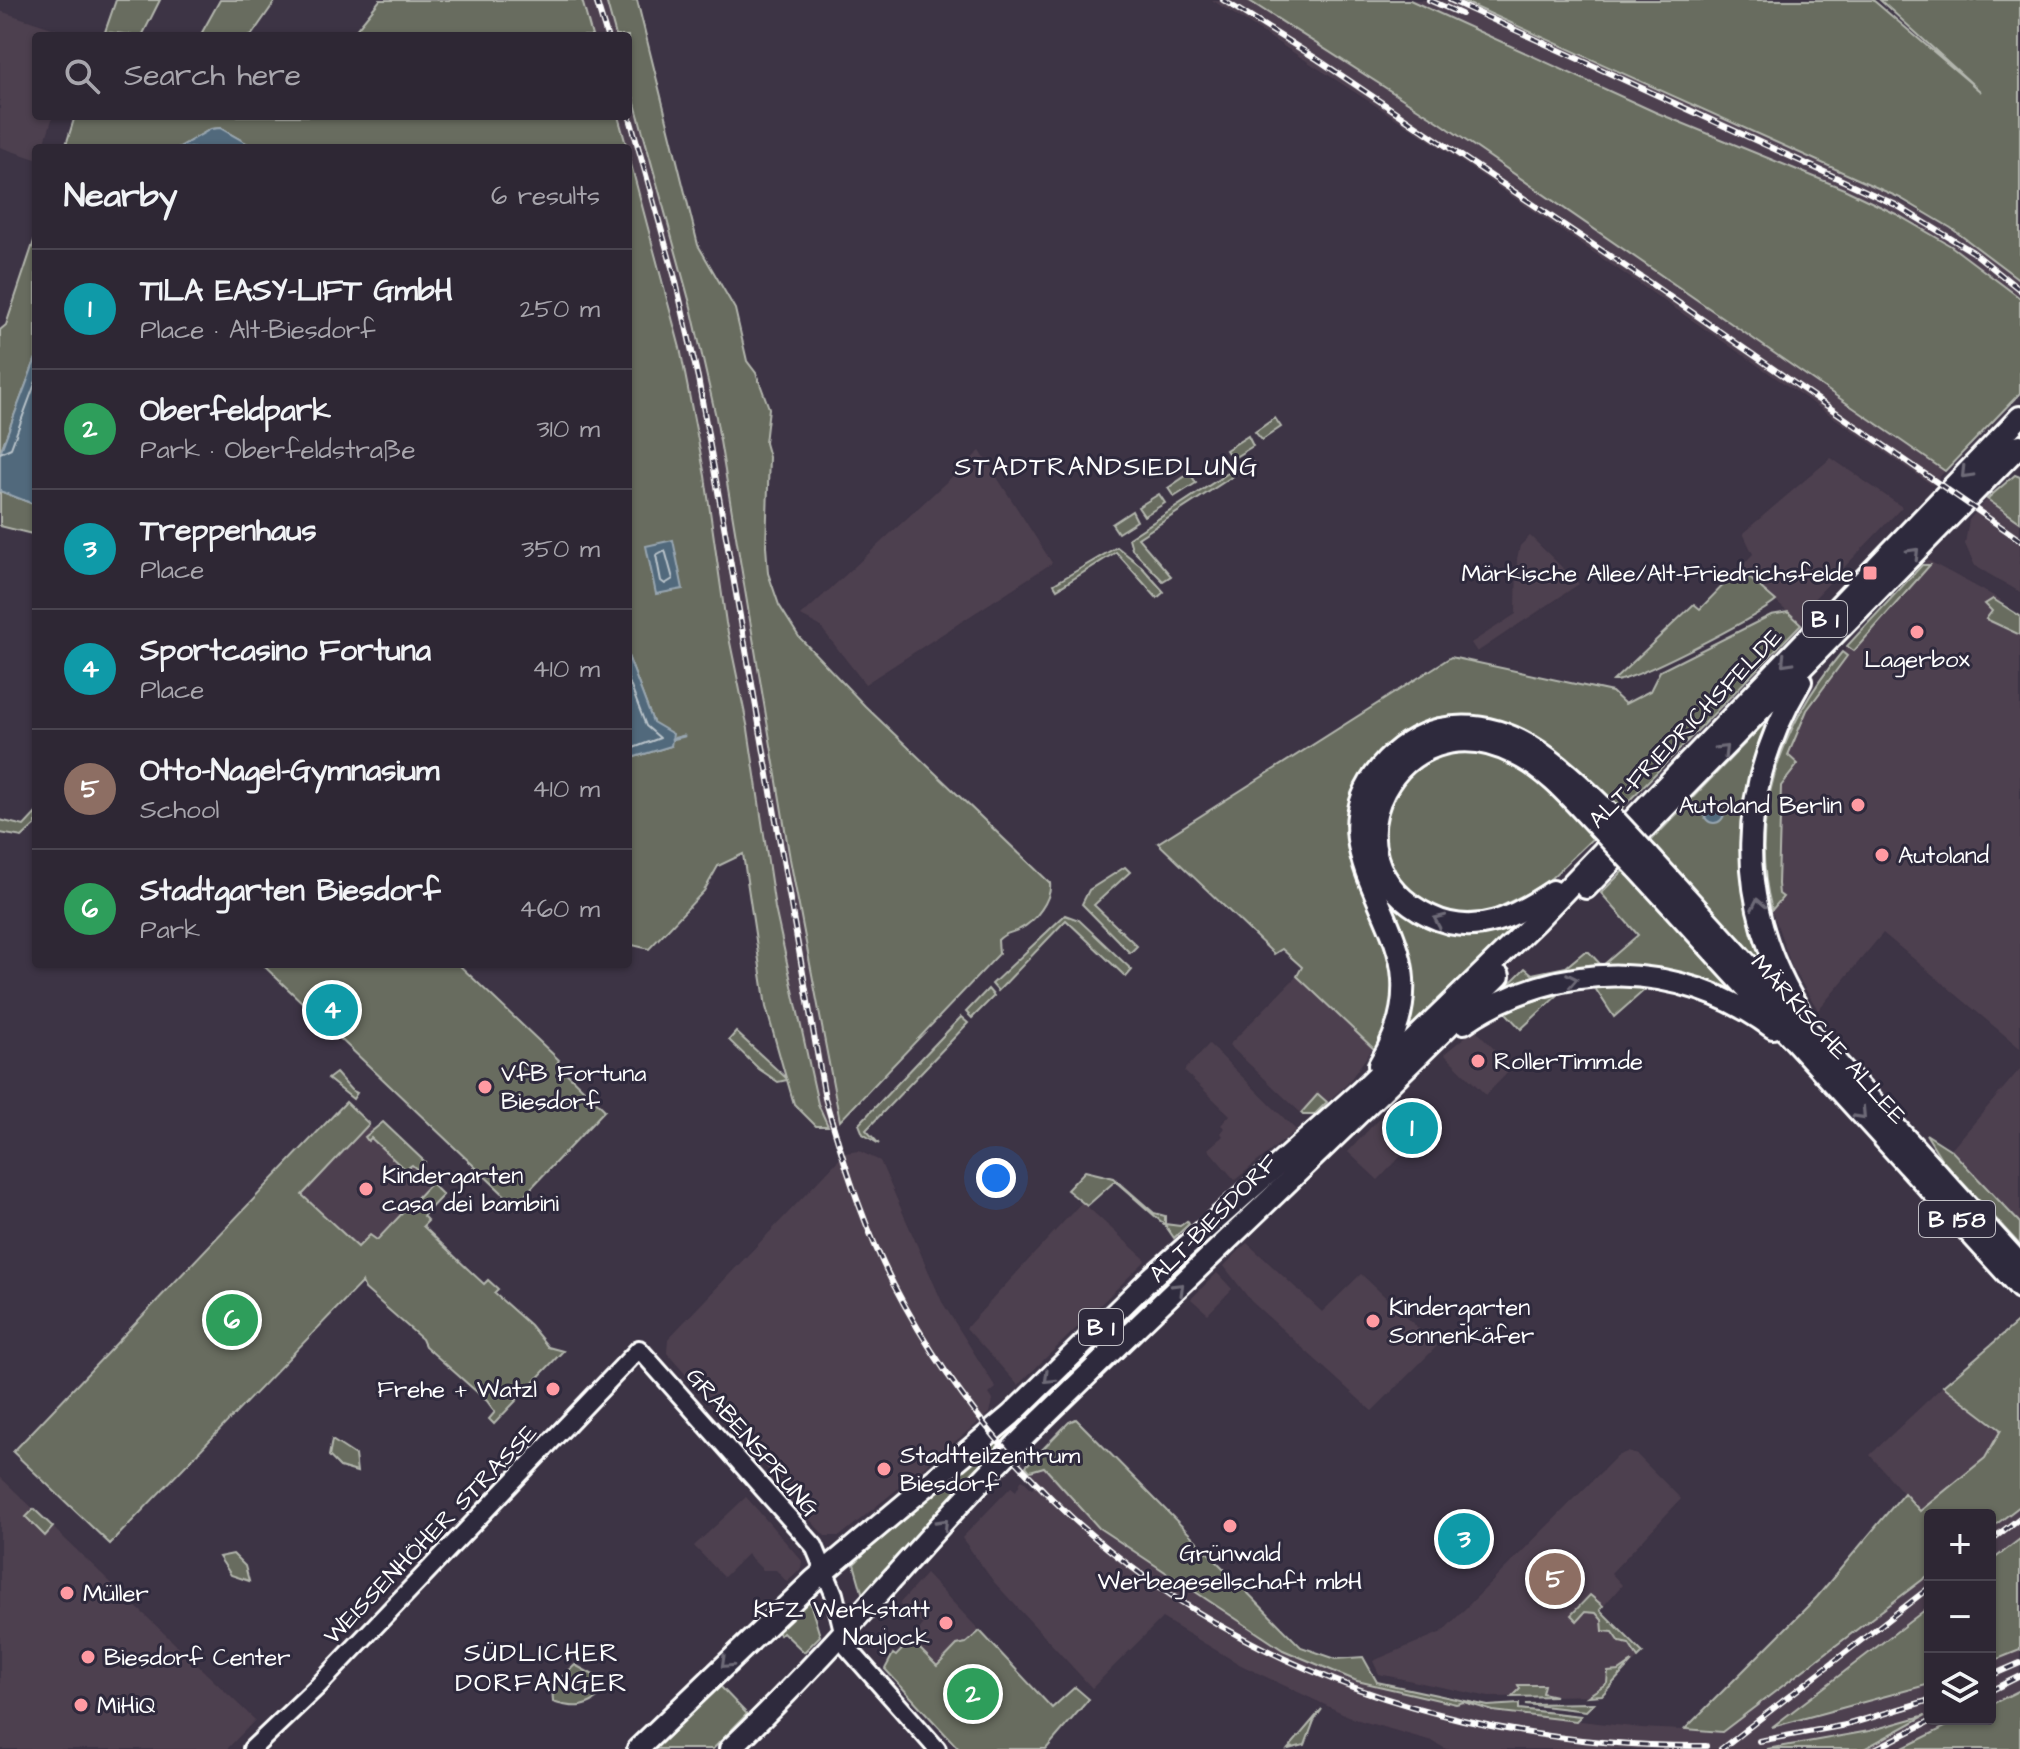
<!DOCTYPE html>
<meta charset="utf-8">
<style>
:root{--surface:#2e2734;--page:#362f3c;--text:#f1f3f6;--muted:#a7a5ac;--line:#49444f;--accent:#ff9aa2}
body{margin:0;font-family:"Architects Daughter",sans-serif;background:var(--page);color:var(--text)}
.controls{position:absolute;right:24px;bottom:24px;display:grid;overflow:hidden;border-radius:8px;box-shadow:0 2px 6px #0004}
.controls button{width:72px;height:72px;display:grid;place-items:center;padding:0;border:0;border-bottom:2px solid var(--line);background:var(--surface);color:var(--text);font:40px sans-serif}
.you{position:absolute;left:996px;top:1178px;width:28px;height:28px;margin:-20px;border:6px solid #fff;border-radius:50%;background:#1a73e8;box-shadow:0 0 0 12px #1a73e833}
.badge{display:grid;place-items:center;width:52px;height:52px;border-radius:50%;background:var(--accent);color:#fff;font-size:26px;font-weight:700}
.pin{position:absolute;translate:-50% -50%;border:4px solid #fff;box-shadow:0 2px 8px #0006}
.list{margin:0;padding:0;list-style:none}
h2{display:flex;justify-content:space-between;align-items:center;height:104px;margin:0;padding:0 32px;font-size:34px}
h2 small{font-size:26px;font-weight:400;color:var(--muted)}
.list li{display:grid;grid-template-columns:52px 1fr auto;gap:24px;align-items:center;box-sizing:border-box;height:120px;padding:0 32px;border-top:2px solid var(--line)}
.list b{display:block;font-size:30px;white-space:nowrap}
.list p{margin:0;font-size:26px;white-space:nowrap;color:var(--muted)}
.list em{font-size:26px;font-style:normal;color:var(--muted)}
.icon{flex:none;width:44px;height:44px;fill:none;stroke:currentColor;stroke-width:2;stroke-linecap:round;stroke-linejoin:round}
.map{position:relative;flex:none;width:2020px;height:1749px;overflow:hidden}
.search{position:absolute;background:var(--surface);box-shadow:0 2px 6px #0004;left:32px;top:32px;width:600px;height:88px;display:flex;align-items:center;gap:20px;box-sizing:border-box;padding:0 28px;border-radius:8px;color:var(--muted);font-size:30px}
.panel{position:absolute;background:var(--surface);box-shadow:0 2px 6px #0004;left:32px;top:144px;width:600px;height:824px;border-radius:8px}
.map>svg:first-child{display:block}
</style>
<div class="map">
<svg width="2020" height="1749" viewBox="0 0 2020 1749">
<rect width="100%" height="100%" fill="#3d3445"/>
<filter id="ink" filterUnits="userSpaceOnUse"><feTurbulence type="fractalNoise" baseFrequency=".0125" numOctaves="2"/><feDisplacementMap in="SourceGraphic" scale="16" xChannelSelector="R" yChannelSelector="G"/><feConvolveMatrix kernelMatrix="1 2 1 2 8 2 1 2 1" color-interpolation-filters="sRGB"/></filter>
<g filter="url(#ink)">
<g fill="#4e404f">
<path d="M582,0H606L616,36H592Z"/>
<path d="M1212,0H1248L1439,122L1945,471L1932,485L1443,149Z"/>
<path d="M1410,0H1460L1852,175L1951,228L2020,280V298L1951,246L1896,214L1844,188L1655,112Z"/>
<path d="M0,11L76,36H36V116H53L43,148H36V159L0,147Z"/>
<path d="M628,78L691,307L716,417L790,859L840,1121L834,1126H828L818,1104L795,1008L769,870L748,729L726,623L705,476L670,303L618,116H628Z"/>
<path d="M980,451L1052,563L865,684L820,626L801,616Z"/>
<path d="M1831,458L1902,507L1809,604L1801,624L1739,569L1753,554L1743,533Z"/>
<path d="M1987,499L2020,522V592L1975,566L1965,544L1969,520Z"/>
<path d="M1530,536L1579,584L1477,652L1471,643L1516,614L1517,559L1520,546Z"/>
<path d="M1927,560L2001,600L1986,619L2020,635V1048L1883,933L1818,1010L1792,967L1769,902L1765,863L1766,815L1774,775L1790,730L1821,677Z"/>
<path d="M1297,976L1373,1048L1347,1084L1327,1102L1318,1094L1301,1113L1229,1045Z"/>
<path d="M1475,1029L1512,1068L1486,1095L1444,1054Z"/>
<path d="M1209,1044L1296,1130L1235,1180L1208,1149L1223,1136L1221,1133L1225,1128L1221,1125L1230,1115L1184,1071Z"/>
<path d="M2020,1069V1223L1951,1150Z"/>
<path d="M1398,1098L1428,1128L1378,1180L1348,1152Z"/>
<path d="M369,1125L431,1183L377,1240L358,1247L302,1195Z"/>
<path d="M859,1151L880,1161L942,1302L996,1388L989,1394L993,1400L990,1413L840,1536H825L769,1476L771,1473L667,1353L668,1339L845,1153Z"/>
<path d="M1082,1202L1146,1260L1018,1385L966,1328Z"/>
<path d="M1247,1243L1322,1312L1361,1274L1437,1346L1372,1411L1251,1301L1224,1266Z"/>
<path d="M1217,1273L1232,1289L1208,1314L1191,1299Z"/>
<path d="M1943,1386L2001,1430L1985,1458L1920,1512L1870,1455Z"/>
<path d="M1627,1452L1637,1455L1681,1499L1611,1573L1622,1585L1600,1610L1643,1653L1602,1695L1489,1697L1379,1674L1373,1661L1442,1632L1617,1456Z"/>
<path d="M1035,1467H1044L1099,1528L1283,1650L1357,1681L1456,1704L1464,1702L1493,1711L1641,1728L1721,1732L1930,1574V1606L1774,1726L1930,1684V1719H1961L1901,1749H1864L1921,1717L1869,1731L1767,1749H1446L1432,1741L1355,1719L1241,1665L1162,1618L1092,1688L994,1582L962,1538L1011,1487L1016,1491L1022,1479L1032,1489L1039,1481L1030,1471Z"/>
<path d="M0,1477L255,1720L227,1749H0Z"/>
<path d="M746,1497L802,1561L801,1569L787,1582L776,1570H763L747,1554L724,1577L694,1546Z"/>
<path d="M2020,1506V1539L1990,1562V1529Z"/>
<path d="M926,1574L980,1631L966,1643L956,1645L937,1666L911,1640L923,1625L899,1604Z"/>
<path d="M2020,1650V1690L1990,1705V1662Z"/>
</g>
<g fill="#676c5e" stroke="#b3b6ae" stroke-width="2">
<path d="M116,0H160L142,36L105,32Z"/>
<path d="M220,0H276L251,36H200Z"/>
<path d="M380,0H582L592,36H351Z"/>
<path d="M606,0H637L698,245L735,309L747,361L756,373L769,408L765,443L769,457L766,546L768,573L779,605L799,637L865,706L1050,883C1052,899 1035,922 1020,929C1011,934 1007,931 998,940L999,954L840,1121L790,859L716,417L691,307L628,78V36H616Z"/>
<path d="M1248,0H1410L1655,112L1844,189L1896,214L1951,246L2020,298V393L1945,471L1439,122Z"/>
<path d="M1460,0H1873L1981,92L1880,0H2020V280L1951,228L1900,198Z"/>
<path d="M75,116H618L627,148H255L220,128L211,129L178,148H65Z"/>
<path d="M628,153L680,348L705,476L726,623L748,729L775,908L818,1104L828,1126H816L794,1104L787,1080L778,1082L759,1069L729,1040L736,1032L786,1078L766,1007L743,854L718,866L704,891L649,949L628,944V759L671,746L653,722L628,656Z"/>
<path d="M36,235V358L0,453V330L6,325Z"/>
<path d="M1275,418L1281,427L1262,440L1255,432Z"/>
<path d="M1248,436L1253,446L1232,459L1226,450Z"/>
<path d="M1248,460L1253,463L1138,538L1171,576L1163,581L1132,549L1129,538Z"/>
<path d="M1190,473L1196,483L1174,497L1168,488Z"/>
<path d="M2015,475L2020,477V522L1987,499Z"/>
<path d="M0,491L36,505V535L0,526Z"/>
<path d="M1159,494L1165,503L1144,516L1138,507Z"/>
<path d="M1132,511L1137,521L1118,533L1112,524Z"/>
<path d="M1117,547L1141,566L1164,592L1157,598L1116,552L1057,589L1054,584Z"/>
<path d="M1922,565H1930L1854,651L1847,646Z"/>
<path d="M1739,569L1776,601C1759,616 1631,683 1613,681L1694,604L1700,609Z"/>
<path d="M1993,599L2020,616V635L1986,619L1992,611L1985,604Z"/>
<path d="M1788,612L1801,624L1622,808C1605,799 1591,781 1576,767C1535,727 1485,709 1428,723L1350,842C1359,895 1401,943 1397,998C1395,1014 1382,1036 1375,1050L1297,976L1302,967L1282,949L1274,954L1158,843L1451,657L1612,692L1625,704L1650,691L1660,671L1771,615Z"/>
<path d="M1842,652L1847,656L1807,710L1788,755L1798,764L1781,786L1778,884L1779,894L1783,897L1772,910C1747,817 1782,723 1842,652Z"/>
<path d="M1762,726L1769,728L1751,783L1775,985L1650,842Z"/>
<path d="M1483,749L1537,776L1593,838L1544,885L1479,917L1450,918L1403,892L1381,852L1386,803L1399,779L1434,753Z"/>
<path d="M36,813V824L22,837L0,833V820L24,826Z"/>
<path d="M1125,867L1130,872L1094,905L1137,946L1130,953L1082,904L1089,890Z"/>
<path d="M1625,869L1748,1002L1695,978L1502,991L1525,968L1532,974L1566,967L1584,952H1589L1602,966L1638,935L1601,893Z"/>
<path d="M1388,899C1424,936 1464,925 1511,924L1512,928L1412,1027L1406,1025Z"/>
<path d="M1065,915L1079,920L1132,970L1126,977L1066,920L998,991L992,984Z"/>
<path d="M268,964H458L559,1060L557,1064L605,1110L515,1205L265,967Z"/>
<path d="M1593,985L1648,987L1614,1017Z"/>
<path d="M988,989L994,996L972,1018L966,1012Z"/>
<path d="M1557,992L1559,994L1521,1029L1505,1012Z"/>
<path d="M961,1017L968,1023L866,1130L879,1144L863,1134L859,1124Z"/>
<path d="M336,1073L351,1090L357,1093L353,1099L328,1079Z"/>
<path d="M1318,1094L1327,1102L1314,1115H1303L1301,1113Z"/>
<path d="M346,1102L369,1124L302,1195L358,1247L370,1235L377,1240L431,1183L443,1195L423,1216L428,1221L423,1226C445,1247 461,1263 484,1284L488,1280L498,1289L494,1293L530,1325L548,1347L563,1351L494,1424L489,1419L495,1412L487,1401L425,1346L422,1339L365,1289L362,1282L110,1544L13,1452Z"/>
<path d="M1343,1118L1078,1381L1067,1371L1151,1288Z"/>
<path d="M383,1122L425,1162L419,1171L412,1165L405,1170L371,1138L368,1141L365,1137Z"/>
<path d="M1926,1134L1951,1150L2020,1223V1245L1942,1160Z"/>
<path d="M1085,1171L1114,1178L1154,1213L1165,1216V1224L1180,1226L1187,1221L1189,1224L1174,1238L1165,1225L1115,1181L1087,1206L1067,1190Z"/>
<path d="M2020,1320V1506L1990,1529V1515H1930V1574L1722,1732L1685,1729L1817,1597L1904,1493L1920,1511L1985,1458L2001,1430L1943,1386Z"/>
<path d="M1035,1402L1044,1405L864,1599L854,1564L898,1520Z"/>
<path d="M1076,1419L1301,1647L1336,1659L1363,1657L1377,1682L1488,1706L1519,1704V1709L1581,1716L1576,1721L1493,1711L1464,1702L1456,1704L1357,1681L1283,1650L1099,1528L1044,1467L1030,1471L1026,1466L1069,1422Z"/>
<path d="M332,1440L355,1455L357,1472L340,1467L329,1456Z"/>
<path d="M34,1509L53,1527L45,1536L26,1517Z"/>
<path d="M2020,1539V1650L1990,1662V1562Z"/>
<path d="M233,1554L245,1566L249,1581L231,1575L219,1557Z"/>
<path d="M1590,1595L1603,1606L1600,1610L1643,1653L1638,1658L1629,1644L1620,1642L1613,1632L1603,1631L1602,1620L1596,1613L1585,1612L1577,1621L1571,1615Z"/>
<path d="M808,1596L820,1636L804,1652L783,1632L780,1635L775,1630Z"/>
<path d="M1930,1606V1684L1772,1727L1921,1613Z"/>
<path d="M980,1631L1052,1708L1075,1687L1089,1699L1046,1749H959L885,1669L893,1654L896,1656L911,1640L937,1666L957,1645L966,1643Z"/>
<path d="M1632,1662L1602,1695L1588,1696L1607,1683L1608,1672L1619,1671Z"/>
<path d="M575,1665L599,1678L604,1692C588,1709 574,1709 553,1702L552,1686Z"/>
<path d="M719,1685L747,1714L713,1749H650Z"/>
<path d="M1518,1685H1544L1542,1693L1555,1696L1512,1697L1520,1689Z"/>
<path d="M2020,1690V1749H1901L1961,1719H1990V1705Z"/>
<path d="M1594,1703L1586,1711L1525,1704Z"/>
<path d="M1322,1709L1314,1721L1305,1745L1288,1749Z"/>
<path d="M1926,1715L1864,1749H1767L1869,1731Z"/>
</g>
<g fill="#51697b" stroke="#97a5b0" stroke-width="2">
<path d="M220,128L255,148H178L211,129Z"/>
<path d="M36,358V505L0,491V453Z"/>
<path d="M673,540L683,589L656,594L646,546Z"/>
<path d="M628,656L653,722L673,734L671,746L628,759Z"/>
<circle cx="1714" cy="813" r="10"/>
</g>
<g fill="none" stroke-linecap="round" stroke-linejoin="round">
<g stroke="#b9c3ca" stroke-width="2">
<path d="M0,453L11,448L36,381"/>
<path d="M665,550L673,579L665,584L661,581L656,555Z"/>
<path d="M628,679L646,726L660,738L628,750"/>
</g>
<path stroke="#97a5b0" stroke-width="3" d="M672,739L684,736"/>
<g stroke="#fff" stroke-width="22">
<path id="tertiary" d="M252,1749L318,1686L639,1349L814,1546L834,1594L847,1647L937,1749"/>
</g>
<g stroke="#fff" stroke-width="26">
<g id="primary">
<path d="M1649,856L2020,1264"/>
<path d="M1637,868L2020,1288"/>
<path d="M1586,888L2020,445"/>
<path d="M1553,891C1514,917 1475,938 1430,916C1312,859 1399,693 1516,755C1549,771 1573,801 1598,827"/>
<path d="M1799,1010C1733,900 1737,789 1801,681"/>
<path d="M1464,1023C1558,958 1682,960 1773,1028"/>
<path d="M1379,1065C1395,1039 1405,1010 1403,979C1399,908 1319,840 1380,768C1396,749 1415,735 1440,729C1512,714 1563,768 1610,814"/>
<path d="M638,1749L814,1580L1011,1415L1153,1276L1361,1091L1535,922L2020,417"/>
<path d="M730,1749C839,1646 931,1528 1038,1423C1191,1273 1348,1127 1499,976"/>
</g>
</g>
<use href="#tertiary" stroke="#2f2a3d" stroke-width="16"/>
<use href="#primary" stroke="#2f2a3d" stroke-width="20"/>
<g stroke="#fff" stroke-width="6">
<g id="rail">
<path d="M596,0L607,36"/>
<path d="M1223,0L1317,59L1650,283L2020,540"/>
<path d="M1429,0L1461,14"/>
<path d="M1450,0L1896,205L1973,252L2020,290"/>
<path d="M628,111L675,278L698,378L825,1098C846,1170 868,1241 905,1306C1069,1599 1370,1749 1706,1746"/>
<path d="M1990,1541L2020,1518"/>
<path d="M1990,1676L2020,1663"/>
<path d="M1990,1691L2020,1676"/>
<path d="M1759,1741L1846,1725L1930,1700"/>
<path d="M1721,1749L1930,1587"/>
<path d="M1875,1749L1934,1719"/>
</g>
</g>
<use href="#rail" stroke="#2f2a3d" stroke-width="3" stroke-dasharray="9" stroke-linecap="butt"/>
<g stroke="#fff" stroke-width="26" stroke-linecap="butt">
<g id="primary-bridge">
<path d="M1610,814L1649,856"/>
<path d="M1598,827L1637,868"/>
</g>
</g>
<use href="#primary-bridge" stroke="#2f2a3d" stroke-width="20"/>
</g>
<defs><path id="oneway-chevron" d="M-2-3.5L2.5 0L-2 3.5" fill="none" stroke-width="1.6" stroke-linecap="round" stroke-linejoin="round" transform="scale(2)"/></defs>
<g stroke="#6d6a77">
<use href="#oneway-chevron" transform="translate(1966 473) rotate(134)"/>
<use href="#oneway-chevron" transform="translate(1914 553) rotate(-46)"/>
<use href="#oneway-chevron" transform="translate(1786 661) rotate(134)"/>
<use href="#oneway-chevron" transform="translate(1723 750) rotate(-45)"/>
<use href="#oneway-chevron" transform="translate(1758 904) rotate(-101)"/>
<use href="#oneway-chevron" transform="translate(1439 920) rotate(-156)"/>
<use href="#oneway-chevron" transform="translate(1572 980) rotate(-11)"/>
<use href="#oneway-chevron" transform="translate(1861 1114) rotate(47)"/>
<use href="#oneway-chevron" transform="translate(1179 1288) rotate(-45)"/>
<use href="#oneway-chevron" transform="translate(1049 1378) rotate(136)"/>
<use href="#oneway-chevron" transform="translate(943 1524) rotate(-47)"/>
<use href="#oneway-chevron" transform="translate(726 1663) rotate(136)"/>
</g>
</g>
<g fill="#ff9aa2" stroke="#2f2a3d" stroke-width="3">
<rect x="1862" y="565" width="16" height="16" rx="4"/>
<circle cx="1917" cy="632" r="8"/>
<circle cx="1858" cy="805" r="8"/>
<circle cx="1882" cy="855" r="8"/>
<circle cx="1478" cy="1061" r="8"/>
<circle cx="485" cy="1087" r="8"/>
<circle cx="366" cy="1189" r="8"/>
<circle cx="1373" cy="1321" r="8"/>
<circle cx="553" cy="1389" r="8"/>
<circle cx="884" cy="1469" r="8"/>
<circle cx="1230" cy="1526" r="8"/>
<circle cx="67" cy="1593" r="8"/>
<circle cx="946" cy="1623" r="8"/>
<circle cx="88" cy="1657" r="8"/>
<circle cx="81" cy="1705" r="8"/>
</g>
<g text-anchor="middle" stroke-width="6" stroke-linejoin="round" paint-order="stroke">
<g fill="#2f2a3d" stroke="#c1bfc5" stroke-width="2">
<rect x="1803" y="601" width="44" height="36" rx="6"/>
<rect x="1919" y="1201" width="76" height="36" rx="6"/>
<rect x="1079" y="1309" width="44" height="36" rx="6"/>
</g>
<g font-size="22" font-weight="bold" fill="#fff">
<text x="1825" y="627">B 1</text>
<text x="1957" y="1227">B 158</text>
<text x="1101" y="1335">B 1</text>
</g>
<g font-size="24" fill="#fff" stroke="#2f2a3d" text-anchor="start">
<text x="1854" y="581" text-anchor="end">Märkische Allee/Alt-Friedrichsfelde</text>
<text x="1917" y="667" text-anchor="middle">Lagerbox</text>
<text x="1842" y="813" text-anchor="end">Autoland Berlin</text>
<text x="1898" y="863">Autoland</text>
<text x="1494" y="1069">RollerTimm.de</text>
<text x="501" y="1081">VfB Fortuna<tspan x="501" dy="28">Biesdorf</tspan></text>
<text x="382" y="1183">Kindergarten<tspan x="382" dy="28">casa dei bambini</tspan></text>
<text x="1389" y="1315">Kindergarten<tspan x="1389" dy="28">Sonnenkäfer</tspan></text>
<text x="537" y="1397" text-anchor="end">Frehe + Watzl</text>
<text x="900" y="1463">Stadtteilzentrum<tspan x="900" dy="28">Biesdorf</tspan></text>
<text x="1230" y="1561" text-anchor="middle">Grünwald<tspan x="1230" dy="28">Werbegesellschaft mbH</tspan></text>
<text x="83" y="1601">Müller</text>
<text x="930" y="1617" text-anchor="end">KFZ Werkstatt<tspan x="930" dy="28">Naujock</tspan></text>
<text x="104" y="1665">Biesdorf Center</text>
<text x="97" y="1713">MiHiQ</text>
</g>
<g font-size="24" fill="#fff" stroke="#2f2a3d">
<text transform="translate(1685 728) rotate(-46)" y="8">ALT-FRIEDRICHSFELDE</text>
<text transform="translate(1829 1039) rotate(48)" y="8">MÄRKISCHE ALLEE</text>
<text transform="translate(1213 1218) rotate(-45)" y="8">ALT-BIESDORF</text>
<text transform="translate(753 1442) rotate(49)" y="8">GRABENSPRUNG</text>
<text transform="translate(430 1534) rotate(-46)" y="8">WEISSENHÖHER STRASSE</text>
</g>
<g font-size="26" letter-spacing="2" fill="#fff" stroke="#2f2a3d">
<text x="1107" y="475">STADTRANDSIEDLUNG</text>
<text x="542" y="1661">SÜDLICHER<tspan x="542" dy="30">DORFANGER</tspan></text>
</g>
</g>
</svg>
<div class="controls">
<button>+</button>
<button>−</button>
<button><svg class="icon" aria-label="layers" viewBox="0 0 24 24"><path d="M12 4l9 5-9 5-9-5zM3 14l9 5 9-5"/></svg></button>
</div>
<div class="you"></div>
<div class="pin badge" style="left:1412px;top:1128px;background:#0f9aa8">1</div>
<div class="pin badge" style="left:973px;top:1694px;background:#2e9e5b">2</div>
<div class="pin badge" style="left:1464px;top:1539px;background:#0f9aa8">3</div>
<div class="pin badge" style="left:332px;top:1010px;background:#0f9aa8">4</div>
<div class="pin badge" style="left:1555px;top:1579px;background:#8d6e63">5</div>
<div class="pin badge" style="left:232px;top:1320px;background:#2e9e5b">6</div>
<div class="search"><svg class="icon" aria-label="search" viewBox="0 0 24 24"><circle cx="10" cy="10" r="6"/><path d="M15 15l6 6"/></svg>Search here</div>
<section class="panel">
<h2>Nearby<small>6 results</small></h2>
<ul class="list">
<li><span class="badge" style="background:#0f9aa8">1</span><div><b>TILA EASY-LIFT GmbH</b><p>Place · Alt-Biesdorf</p></div><em>250 m</em></li>
<li><span class="badge" style="background:#2e9e5b">2</span><div><b>Oberfeldpark</b><p>Park · Oberfeldstraße</p></div><em>310 m</em></li>
<li><span class="badge" style="background:#0f9aa8">3</span><div><b>Treppenhaus</b><p>Place</p></div><em>350 m</em></li>
<li><span class="badge" style="background:#0f9aa8">4</span><div><b>Sportcasino Fortuna</b><p>Place</p></div><em>410 m</em></li>
<li><span class="badge" style="background:#8d6e63">5</span><div><b>Otto-Nagel-Gymnasium</b><p>School</p></div><em>410 m</em></li>
<li><span class="badge" style="background:#2e9e5b">6</span><div><b>Stadtgarten Biesdorf</b><p>Park</p></div><em>460 m</em></li>
</ul>
</section>
</div>
